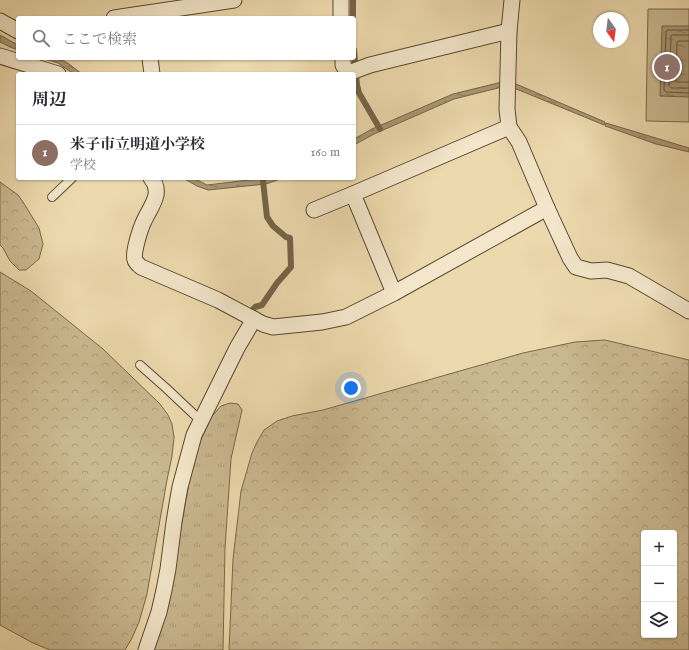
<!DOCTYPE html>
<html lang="ja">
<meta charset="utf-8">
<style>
:root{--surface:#fff;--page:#f7f7f7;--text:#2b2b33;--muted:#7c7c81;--line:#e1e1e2;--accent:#8f2418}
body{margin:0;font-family:"IM FELL English","Noto Serif JP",serif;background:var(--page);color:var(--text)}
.controls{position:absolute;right:12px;bottom:12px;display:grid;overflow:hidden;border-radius:4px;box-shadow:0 1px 3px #0004}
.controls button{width:36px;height:36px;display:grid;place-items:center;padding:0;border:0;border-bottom:1px solid var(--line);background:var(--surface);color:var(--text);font:20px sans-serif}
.compass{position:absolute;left:593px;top:12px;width:36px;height:36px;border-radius:50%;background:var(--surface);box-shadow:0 1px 3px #0004;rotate:166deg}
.you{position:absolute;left:351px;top:388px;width:14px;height:14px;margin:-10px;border:3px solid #fff;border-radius:50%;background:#1a73e8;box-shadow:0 0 0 6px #1a73e833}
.badge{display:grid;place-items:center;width:26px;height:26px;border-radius:50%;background:var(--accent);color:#fff;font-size:13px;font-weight:700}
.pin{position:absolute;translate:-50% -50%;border:2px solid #fff;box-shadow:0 1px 4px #0006}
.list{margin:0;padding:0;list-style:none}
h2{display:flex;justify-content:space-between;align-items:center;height:52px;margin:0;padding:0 16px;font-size:17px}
h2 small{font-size:13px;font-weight:400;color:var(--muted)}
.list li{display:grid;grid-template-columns:26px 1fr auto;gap:12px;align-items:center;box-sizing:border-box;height:56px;padding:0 16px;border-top:1px solid var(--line)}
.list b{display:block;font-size:15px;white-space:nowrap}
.list p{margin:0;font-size:13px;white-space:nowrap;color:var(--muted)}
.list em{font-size:13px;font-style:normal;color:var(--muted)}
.icon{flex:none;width:22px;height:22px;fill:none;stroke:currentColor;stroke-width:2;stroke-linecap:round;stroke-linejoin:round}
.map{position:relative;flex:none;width:689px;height:650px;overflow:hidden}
.search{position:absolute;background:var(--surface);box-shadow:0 1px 3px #0004;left:16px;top:16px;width:340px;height:44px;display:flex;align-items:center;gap:10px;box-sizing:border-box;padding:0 14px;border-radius:4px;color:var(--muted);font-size:15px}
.panel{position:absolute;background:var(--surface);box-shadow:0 1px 3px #0004;left:16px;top:72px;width:340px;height:108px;border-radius:4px}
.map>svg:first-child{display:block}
</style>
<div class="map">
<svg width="689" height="650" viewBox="0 0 689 650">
<defs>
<pattern id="forest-crowns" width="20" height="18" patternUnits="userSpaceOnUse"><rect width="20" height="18" fill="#cab890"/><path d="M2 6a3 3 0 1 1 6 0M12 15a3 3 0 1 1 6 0" fill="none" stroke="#ad9d7b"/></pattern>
<pattern id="park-tufts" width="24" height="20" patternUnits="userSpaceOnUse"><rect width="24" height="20" fill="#cab890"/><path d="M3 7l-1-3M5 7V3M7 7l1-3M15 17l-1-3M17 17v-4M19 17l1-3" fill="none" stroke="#ad9d7b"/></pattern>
<pattern id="water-ripples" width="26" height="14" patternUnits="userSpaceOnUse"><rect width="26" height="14" fill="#a99774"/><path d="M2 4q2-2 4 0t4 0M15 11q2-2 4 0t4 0" fill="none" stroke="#897a5d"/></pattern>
</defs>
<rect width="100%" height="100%" fill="#ecd9ad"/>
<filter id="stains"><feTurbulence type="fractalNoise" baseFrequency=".005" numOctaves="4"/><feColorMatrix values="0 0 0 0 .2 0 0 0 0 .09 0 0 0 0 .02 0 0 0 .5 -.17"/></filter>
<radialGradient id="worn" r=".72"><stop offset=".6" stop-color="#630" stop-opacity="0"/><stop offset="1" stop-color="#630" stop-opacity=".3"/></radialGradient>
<g fill="url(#forest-crowns)" stroke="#78684a" fill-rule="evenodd">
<path d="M0,182L18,195L23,202L39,228L43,244L39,259L26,270H19L10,261L3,248L0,245Z"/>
<path d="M0,272L31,291L103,349L160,404L168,415L172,424L174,437L172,456L167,480L147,594L139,622L132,638L125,650H50L33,643L0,625Z"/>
<path d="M605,340L689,360V650H229L233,559L241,491L252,453L257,442L264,430L277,421L292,416L323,410L523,353L575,342ZM644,533H674V635H644Z"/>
</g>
<path fill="url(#park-tufts)" stroke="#78684a" d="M230,403L238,404L242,410L231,459L225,548L223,650H152L175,561L192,466L198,446L212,416L221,406Z"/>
<path fill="#cab890" stroke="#78684a" d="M648,9H689V122L646,121Z"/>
<g fill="url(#water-ripples)" stroke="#756448">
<path d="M662,26H689V97L660,96Z"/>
<path d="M0,35L18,45V50L10,47L0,42Z"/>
<path d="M42,58H59L69,64L82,74H74L58,63Z"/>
<path d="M502,82V87L454,99L374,134L354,145V139L372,129L453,94Z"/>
<path d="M515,84H516L605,122L604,125L514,88Z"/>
<path d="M606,123L689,148V152L656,144L611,128L605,126Z"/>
<path d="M183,178H193L207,185L266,178H283L266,184L208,190L197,186Z"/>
</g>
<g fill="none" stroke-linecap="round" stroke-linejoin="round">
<g stroke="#68583c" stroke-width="1">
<path d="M689,30H668L666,31L664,90L666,92L689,93"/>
<path d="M689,35H672L671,36L669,86L671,88H689"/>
<path d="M689,41H678L677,42L676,80L677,82H689"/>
</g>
<g stroke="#756448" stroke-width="6">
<path d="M353,0V18"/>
<path d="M354,50L357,85L359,93L380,129"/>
<path d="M253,309L255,307L262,305L277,283L291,267L290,238L286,237L273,226L267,217L263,181"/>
</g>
<g stroke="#58482f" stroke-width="10">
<g id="service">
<path d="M52,197L72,178"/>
<path d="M140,365L166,388L201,421"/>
</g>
</g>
<g stroke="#58482f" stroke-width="17">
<g id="minor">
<path d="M341,0V18"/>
<path d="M114,18L234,0"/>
<path d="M0,21L18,31"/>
<path d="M509,31L512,0"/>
<path d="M0,56L58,74"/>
<path d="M150,58L152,74"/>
<path d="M343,58V65L348,73"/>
<path d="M346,74L370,65L509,31L507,109L509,127L519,142L547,208L570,258L576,267L591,271L607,270L629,276L689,311"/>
<path d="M509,127L353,194L394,293L547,208"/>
<path d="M151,178C164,193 150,207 144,221C141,227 132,254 135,260C136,263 139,265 141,267L218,300L263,324L273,327L322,322L346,317L394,293"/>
<path d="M314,210L353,194"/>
<path d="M146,650L159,612L164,590L168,569L174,522L177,504L180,487L194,435L237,348L254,319"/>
</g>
</g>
<use href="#service" stroke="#f3e6ca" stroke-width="8"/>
<use href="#minor" stroke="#f3e6ca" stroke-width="15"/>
</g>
<rect width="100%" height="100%" filter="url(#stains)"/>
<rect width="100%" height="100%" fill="url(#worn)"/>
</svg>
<div class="controls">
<button>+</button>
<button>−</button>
<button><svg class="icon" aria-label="layers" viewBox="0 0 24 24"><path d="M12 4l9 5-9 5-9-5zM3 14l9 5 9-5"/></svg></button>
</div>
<svg class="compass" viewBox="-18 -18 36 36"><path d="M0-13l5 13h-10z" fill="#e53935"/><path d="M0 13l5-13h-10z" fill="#7c7c81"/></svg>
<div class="you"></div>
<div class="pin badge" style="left:667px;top:67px;background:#8d6e63">1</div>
<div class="search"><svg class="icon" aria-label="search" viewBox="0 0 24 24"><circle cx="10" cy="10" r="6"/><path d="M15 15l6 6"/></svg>ここで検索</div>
<section class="panel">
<h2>周辺<small></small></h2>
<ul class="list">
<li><span class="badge" style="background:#8d6e63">1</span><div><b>米子市立明道小学校</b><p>学校</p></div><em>160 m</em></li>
</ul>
</section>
</div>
